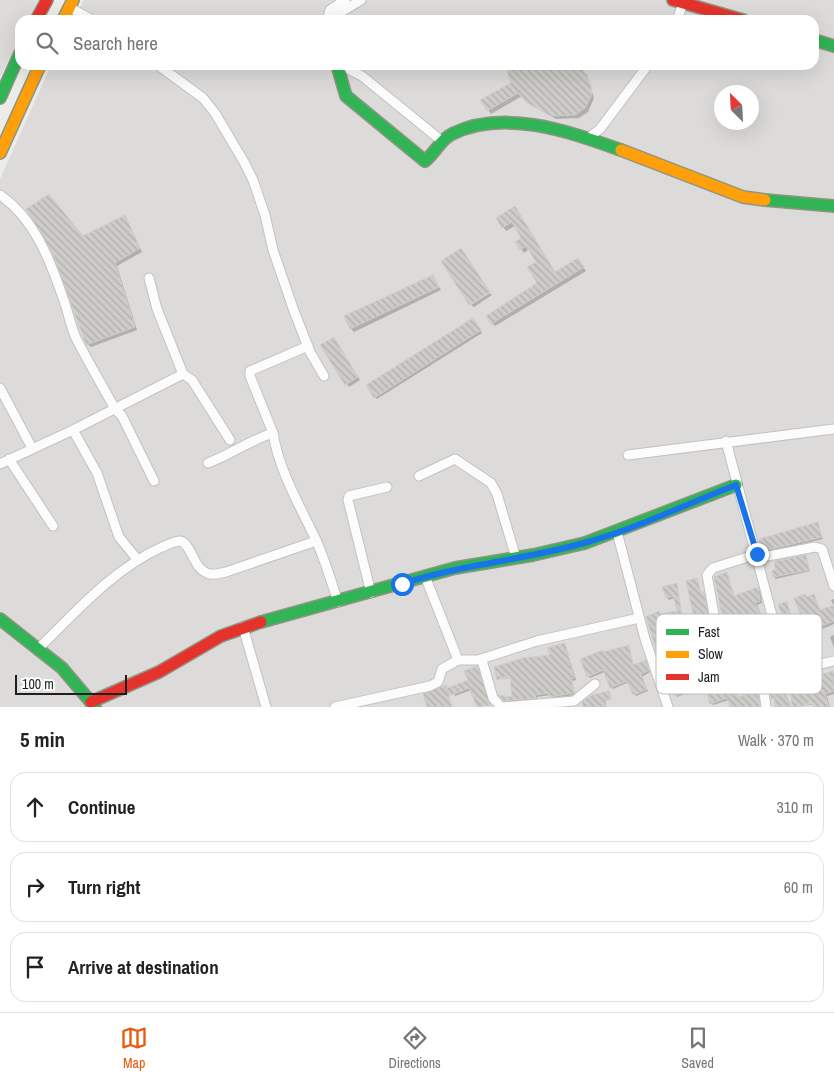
<!DOCTYPE html>
<meta charset="utf-8">
<style>
:root{--surface:#fff;--page:#f2f2f2;--text:#222;--muted:#767676;--line:#e0e0e0;--accent:#ea580c}
body{margin:0;font-family:"Archivo Narrow",sans-serif;background:var(--page);color:var(--text)}
.compass{position:absolute;left:714px;top:85px;width:45px;height:45px;border-radius:50%;background:var(--surface);box-shadow:0 5px 20px #0002;rotate:336deg}
.scale{position:absolute;left:15px;bottom:12px;width:112px;box-sizing:border-box;padding-left:5px;border:2px solid #1f1f1f;border-top:0;font-size:14px;line-height:18px;white-space:nowrap;color:#1f1f1f;-webkit-text-stroke:4px #fff;paint-order:stroke}
.stop{position:absolute;width:15px;height:15px;margin:-11px;border:4px solid #1a73e8;border-radius:50%;background:#fff}
.stop.end{background:#1a73e8;border-color:#fff;box-shadow:0 1px 5px #0008}
.list{margin:0;padding:0;list-style:none}
h2{display:flex;justify-content:space-between;align-items:center;height:65px;margin:0;padding:0 20px;font-size:21px}
h2 small{font-size:16px;font-weight:400;color:var(--muted)}
.list li{display:grid;grid-template-columns:32px 1fr auto;gap:15px;align-items:center;box-sizing:border-box;height:70px;margin:0 10px 10px;padding:0 10px;border:1px solid var(--line);border-radius:15px}
.list b{display:block;font-size:19px;white-space:nowrap}
.list em{font-size:16px;font-style:normal;color:var(--muted)}
.icon{flex:none;width:28px;height:28px;fill:none;stroke:currentColor;stroke-width:2;stroke-linecap:round;stroke-linejoin:round}
.map{position:relative;flex:none;width:834px;height:707px;overflow:hidden}
.search{position:absolute;background:var(--surface);box-shadow:0 5px 20px #0002;left:15px;right:15px;top:15px;height:55px;display:flex;align-items:center;gap:12px;box-sizing:border-box;padding:0 18px;border-radius:15px;color:var(--muted);font-size:19px}
.sheet{height:305px;background:var(--surface)}
nav{display:flex;justify-content:space-around;align-items:center;box-sizing:border-box;height:70px;border-top:1px solid var(--line);background:var(--surface);font-size:14px;color:var(--muted)}
nav a{display:grid;justify-items:center;gap:2px}
nav .on{color:var(--accent)}
.map>svg:first-child{display:block}
</style>
<div class="map">
<svg width="834" height="707" viewBox="0 0 834 707">
<defs>
<pattern id="building-back-hatch" width="6" height="6" patternUnits="userSpaceOnUse" patternTransform="scale(1.25)"><rect width="6" height="6" fill="#cdccc9"/><path d="M-1 5l2 2M0 0l6 6M5-1l2 2" fill="none" stroke="#b0afac"/></pattern>
</defs>
<rect width="100%" height="100%" fill="#ecece8"/>
<g fill="#dcdbd9" fill-rule="evenodd">
<path d="M0,0H38L28,20H20V36L0,77Z"/>
<path d="M84,0H834V707H0V179L51,65H814V20H74ZM722,92H752V122H722Z"/>
</g>
<g fill="#0003">
<path d="M544,16L547,20H532V17Z"/>
<path d="M511,65H578L587,75L594,98L588,112L579,118L556,119L531,105L522,96L491,114L488,110L512,84Z"/>
<path d="M515,207L556,273L578,259L586,271L495,326L492,323L538,284V263L529,249L524,253L521,249L523,238L515,226L506,231L497,218Z"/>
<path d="M125,216L142,252L117,266L137,330L91,347L87,344L83,237Z"/>
<path d="M433,277L441,290L354,332L351,329L345,317Z"/>
<path d="M490,293L492,295L474,307L471,305Z"/>
<path d="M476,322L482,333L377,399L375,397Z"/>
<path d="M336,341L360,380L349,387L322,345Z"/>
<path d="M817,523L823,539L767,552L764,550Z"/>
<path d="M806,556L810,571L776,579L774,577L773,572Z"/>
<path d="M726,574L735,597L758,588L760,591L762,603L757,605L768,629L762,632L765,638L749,644L750,649L766,645L770,651L760,654L761,657L770,656L777,671L769,673L761,658L745,666L727,634Z"/>
<path d="M696,579L702,594L705,596L709,617L697,620L695,618Z"/>
<path d="M677,585L686,641L678,642L685,666L681,667L678,661L663,666L659,613L661,615L680,612L675,598L669,600L667,598Z"/>
<path d="M813,596L821,611L834,606L831,600L834,599V624L811,634L808,631V598Z"/>
<path d="M787,602L795,626L790,628L779,605Z"/>
<path d="M834,635V648L830,637Z"/>
<path d="M565,644L576,680L572,681L575,695L552,698L550,695L537,697V699L507,702L502,697L514,699L511,678L500,680L516,676L552,656Z"/>
<path d="M628,647L634,666L645,662L650,672L642,677L648,691L636,696L629,682L613,689L605,672L590,678L588,676L604,653Z"/>
<path d="M477,668L479,669L488,702L471,690L455,696L451,688L469,681Z"/>
<path d="M834,671V694L827,696L830,707H815L814,704L803,707L818,701L817,699L793,707V678L796,681Z"/>
<path d="M683,681L687,693L677,697L676,695Z"/>
<path d="M780,682L782,684L791,707H776L771,687Z"/>
<path d="M719,691L722,695L738,698L757,693L761,707H731L729,700L713,705L711,703Z"/>
<path d="M609,693L611,699L606,700V707H584Z"/>
</g>
<g fill="url(#building-back-hatch)" stroke="#cfceca">
<path d="M510,65H580L591,85L592,94L585,108L575,115L551,116L526,102L518,93L487,111L480,100L511,83L507,71Z"/>
<path d="M49,194L83,236L125,215L140,248L115,263L135,327L86,345L52,252L26,209Z"/>
<path d="M515,206L555,272L578,258L584,267L491,324L486,316L537,283L527,267L536,262L526,246L520,250L515,242L521,238L512,222L502,228L496,218Z"/>
<path d="M461,248L490,292L469,305L441,261Z"/>
<path d="M433,275L439,287L350,329L344,316Z"/>
<path d="M473,318L481,330L374,398L366,385Z"/>
<path d="M334,337L358,377L345,385L320,345Z"/>
<path d="M818,522L822,537L763,551L759,539Z"/>
<path d="M806,555L809,570L773,577L772,571L775,570L774,561Z"/>
<path d="M727,572L734,596L758,587L760,601L755,603L766,627L761,630L763,635L747,642L749,648L767,643L769,649L759,651V656L770,655L775,668L765,672L759,656L741,664L726,634L714,577Z"/>
<path d="M697,578L701,593L704,592L708,616L694,618L686,581Z"/>
<path d="M677,583L681,610H677L673,596L666,598L662,587Z"/>
<path d="M805,594L807,597L814,594L820,610L834,605V621L807,632L794,598Z"/>
<path d="M787,601L793,623L786,626L778,605Z"/>
<path d="M681,610L685,640L677,641L685,665L679,666L677,660L661,666L646,617L659,611L660,614Z"/>
<path d="M565,643L574,678L571,679L574,693L549,697L548,693L535,695L536,698L504,701L499,695L512,697L510,676L497,680L494,667L523,658L550,655L547,648Z"/>
<path d="M629,645L633,665L646,660L649,670L641,674L647,689L633,695L627,681L610,688L603,670L587,677L580,659L603,650V652Z"/>
<path d="M477,666L491,705L477,707L469,688L449,696L452,707H427L423,694L443,686L446,685L447,688L468,680L464,671Z"/>
<path d="M834,671V691L825,694L829,707H814L812,702L800,707H792L789,678L794,677L795,680Z"/>
<path d="M682,678L687,691L675,696L669,683Z"/>
<path d="M780,681L790,707H775L774,698L771,699L770,687Z"/>
<path d="M720,689L721,694L735,690L738,697L758,691L760,707H730L727,698L710,704L707,693Z"/>
<path d="M609,691L611,698L605,699V707H583L582,702L592,695Z"/>
</g>
<g fill="none" stroke-linecap="round" stroke-linejoin="round">
<g stroke="#c2c2c0" stroke-width="11">
<g id="street">
<path d="M69,7L92,20"/>
<path d="M327,20L330,10L345,0"/>
<path d="M335,20L338,14L361,0"/>
<path d="M677,20L683,3"/>
<path d="M158,65L203,98L215,113L244,162L253,180L265,215L273,250L294,311L310,352L324,376"/>
<path d="M347,65L350,70L362,76L443,142"/>
<path d="M587,139L600,129L648,65"/>
<path d="M0,195C34,218 50,260 63,298C68,311 70,325 76,338C88,362 102,385 115,409L122,416L154,481"/>
<path d="M149,278L157,309L183,374L192,380L230,440"/>
<path d="M0,388L32,448"/>
<path d="M73,430L97,473L119,537L137,559"/>
<path d="M273,433L250,376V371L308,346"/>
<path d="M726,441L779,642L783,672"/>
<path d="M628,455L834,429"/>
<path d="M9,459L53,526"/>
<path d="M208,463C230,455 250,440 273,433C279,471 300,506 316,540C325,560 331,581 338,602"/>
<path d="M0,464L73,430L183,374"/>
<path d="M419,476L455,459L491,483L497,494L516,558"/>
<path d="M617,532L645,639L668,707"/>
<path d="M758,558L815,547L822,549L834,586"/>
<path d="M371,593L348,500L349,496L387,487"/>
<path d="M243,627L266,707"/>
<path d="M38,649C76,612 113,569 162,547C167,545 175,541 180,541C192,543 193,571 210,574C215,575 221,573 226,572L316,541"/>
<path d="M481,659L537,641L639,618"/>
<path d="M458,660H482L493,698L501,707L574,701L595,684"/>
<path d="M735,665L717,631L707,575L713,568L757,554"/>
<path d="M335,707L430,686L438,682L442,669L458,660L425,576"/>
<path d="M766,707L763,685L770,676L834,661"/>
</g>
</g>
<g stroke="#909582" stroke-width="14">
<g id="fast">
<path d="M814,40L834,46"/>
<path d="M337,65L346,96L425,161C435,153 441,139 452,134C505,108 570,132 621,150"/>
<path d="M0,98L20,53"/>
<path d="M765,200L834,206"/>
<path d="M0,619L62,668L95,707"/>
<path d="M261,622L455,568L533,555L585,543L736,485"/>
</g>
</g>
<g stroke="#909582" stroke-width="14">
<g id="slow">
<path d="M63,20L73,0"/>
<path d="M621,150L743,197L765,200"/>
<path d="M0,153L40,65"/>
</g>
</g>
<g stroke="#909582" stroke-width="14">
<g id="jam">
<path d="M673,0L743,20"/>
<path d="M36,20L47,0"/>
<path d="M91,702L159,672L221,636L261,622"/>
</g>
</g>
<use href="#street" stroke="#fcfcfc" stroke-width="9"/>
<use href="#fast" stroke="#30b455" stroke-width="11"/>
<use href="#slow" stroke="#ff9f0a" stroke-width="11"/>
<use href="#jam" stroke="#e5322d" stroke-width="11"/>
</g>
<g fill="none" stroke-linecap="round" stroke-linejoin="round">
<path stroke="#1a73e8" stroke-width="6" d="M402,584C462,564 524,560 584,543C636,529 686,504 736,485L757,554"/>
</g>
<rect x="656" y="614" width="166" height="80" rx="8" fill="#fff" stroke="#bcbcbc" stroke-width="1"/>
<rect x="666" y="629" width="23" height="6" fill="#30b455"/>
<rect x="666" y="651" width="23" height="7" fill="#ff9f0a"/>
<rect x="666" y="674" width="23" height="6" fill="#e5322d"/>
<g font-size="14" fill="#1f1f1f">
<text x="698" y="637">Fast</text>
<text x="698" y="659">Slow</text>
<text x="698" y="682">Jam</text>
</g>
</svg>
<svg class="compass" viewBox="-18 -18 36 36"><path d="M0-13l5 13h-10z" fill="#e53935"/><path d="M0 13l5-13h-10z" fill="#767676"/></svg>
<div class="scale">100 m</div>
<div class="stop" style="left:402px;top:584px"></div>
<div class="stop end" style="left:757px;top:554px"></div>
<div class="search"><svg class="icon" aria-label="search" viewBox="0 0 24 24"><circle cx="10" cy="10" r="6"/><path d="M15 15l6 6"/></svg>Search here</div>
</div>
<section class="sheet">
<h2>5 min<small>Walk · 370 m</small></h2>
<ul class="list">
<li><svg class="icon" aria-label="ahead" viewBox="0 0 24 24"><path d="M12 20V5M6 11l6-6 6 6"/></svg><div><b>Continue</b></div><em>310 m</em></li>
<li><svg class="icon" aria-label="right" viewBox="0 0 24 24"><path d="M7 20v-9h11M14 6l5 5-5 5"/></svg><div><b>Turn right</b></div><em>60 m</em></li>
<li><svg class="icon" aria-label="arrive" viewBox="0 0 24 24"><path d="M6 21V4h12l-3 4 3 4H6"/></svg><div><b>Arrive at destination</b></div></li>
</ul>
</section>
<nav>
<a class="on"><svg class="icon" aria-label="map" viewBox="0 0 24 24"><path d="M3 6l6-2 6 2 6-2v14l-6 2-6-2-6 2zM9 4v14M15 6v14"/></svg>Map</a>
<a><svg class="icon" aria-label="directions" viewBox="0 0 24 24"><path d="M12 3l9 9-9 9-9-9zM9 14v-3h6M13 9l2 2-2 2"/></svg>Directions</a>
<a><svg class="icon" aria-label="saved" viewBox="0 0 24 24"><path d="M7 4h10v16l-5-4-5 4z"/></svg>Saved</a>
</nav>
